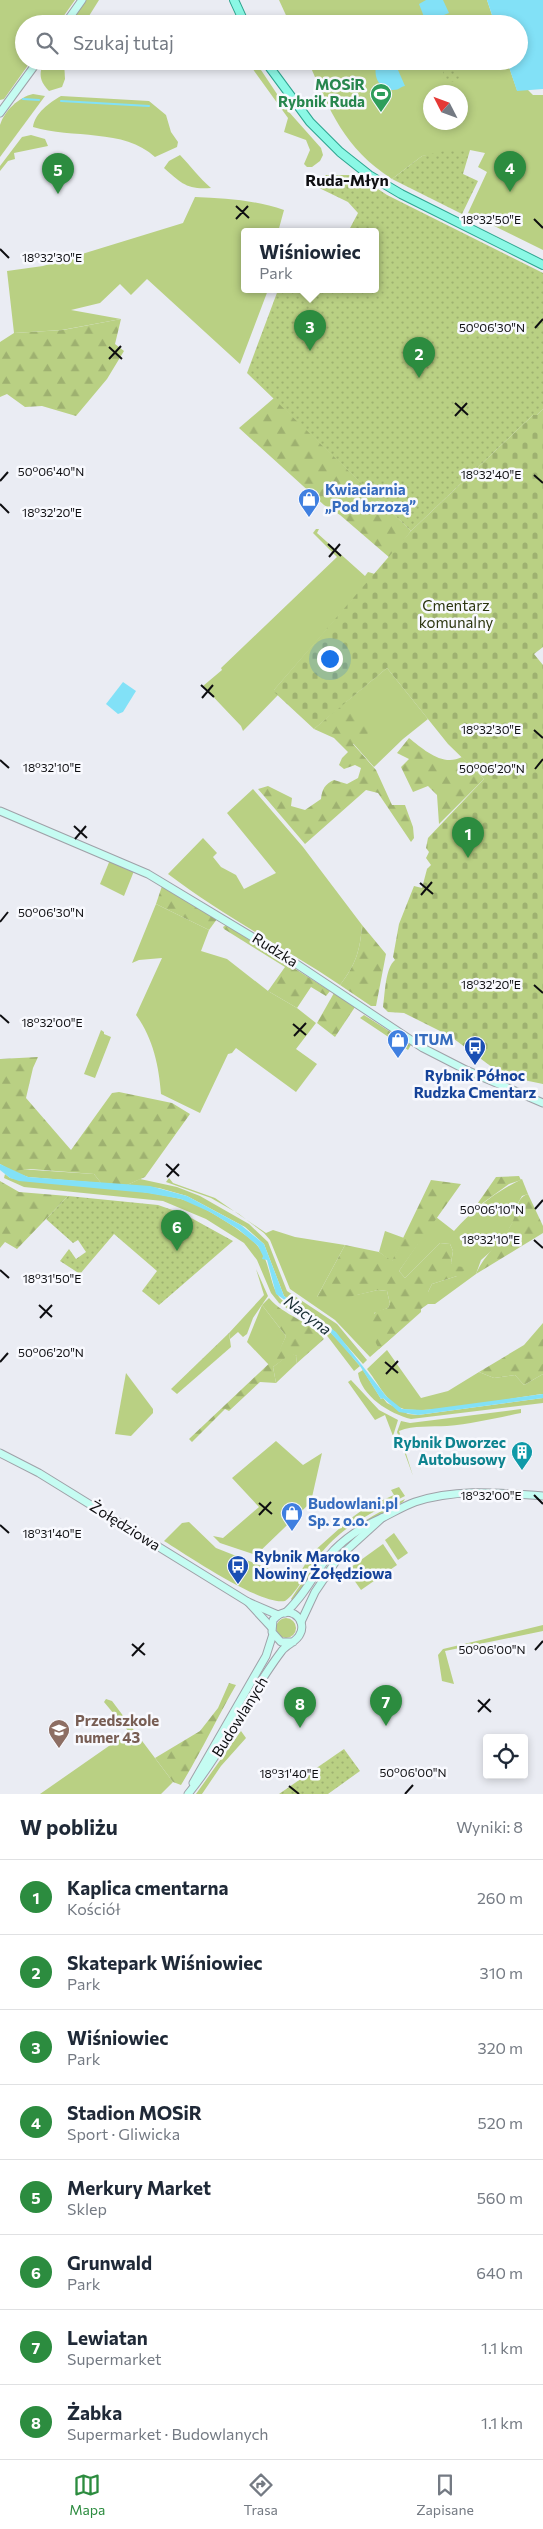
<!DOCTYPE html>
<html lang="pl">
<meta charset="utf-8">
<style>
:root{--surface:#fff;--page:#f6f6f7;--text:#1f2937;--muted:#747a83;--line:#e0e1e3;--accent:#2c8c3f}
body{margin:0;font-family:Commissioner,sans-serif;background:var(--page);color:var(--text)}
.controls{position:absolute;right:15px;bottom:15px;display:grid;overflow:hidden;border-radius:5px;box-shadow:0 2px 8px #0003}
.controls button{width:45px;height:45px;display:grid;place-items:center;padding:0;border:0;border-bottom:1px solid var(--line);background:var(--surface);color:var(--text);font:25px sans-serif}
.compass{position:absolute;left:423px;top:85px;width:45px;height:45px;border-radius:50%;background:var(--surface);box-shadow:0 2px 8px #0003;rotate:312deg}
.you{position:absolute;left:329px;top:658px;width:18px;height:18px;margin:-12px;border:4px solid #fff;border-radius:50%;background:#1a73e8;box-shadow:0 0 0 8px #1a73e833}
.badge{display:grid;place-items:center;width:32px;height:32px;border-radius:50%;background:var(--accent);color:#fff;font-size:16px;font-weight:700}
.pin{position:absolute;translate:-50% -41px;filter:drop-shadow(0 1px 2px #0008)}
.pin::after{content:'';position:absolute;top:26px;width:18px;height:15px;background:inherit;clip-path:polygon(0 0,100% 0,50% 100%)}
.popup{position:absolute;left:241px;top:228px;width:138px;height:65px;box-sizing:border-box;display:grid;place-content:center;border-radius:5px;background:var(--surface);filter:drop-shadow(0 1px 4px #0005);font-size:16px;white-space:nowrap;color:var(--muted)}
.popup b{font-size:19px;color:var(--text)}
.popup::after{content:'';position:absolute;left:50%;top:100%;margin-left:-10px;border:10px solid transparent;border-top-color:var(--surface)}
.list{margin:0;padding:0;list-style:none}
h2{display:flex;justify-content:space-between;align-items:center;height:65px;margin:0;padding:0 20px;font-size:21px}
h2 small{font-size:16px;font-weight:400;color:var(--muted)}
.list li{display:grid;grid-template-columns:32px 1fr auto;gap:15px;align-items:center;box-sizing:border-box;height:75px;padding:0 20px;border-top:1px solid var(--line)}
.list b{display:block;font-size:19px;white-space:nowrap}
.list p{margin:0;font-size:16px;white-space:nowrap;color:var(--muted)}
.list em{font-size:16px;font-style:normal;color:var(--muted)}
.icon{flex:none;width:28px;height:28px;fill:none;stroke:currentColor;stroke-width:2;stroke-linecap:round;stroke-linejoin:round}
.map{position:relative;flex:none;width:543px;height:1794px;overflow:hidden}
.search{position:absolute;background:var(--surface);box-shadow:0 2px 8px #0003;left:15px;right:15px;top:15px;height:55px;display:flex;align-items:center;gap:12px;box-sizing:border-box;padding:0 18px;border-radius:28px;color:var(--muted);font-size:19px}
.sheet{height:665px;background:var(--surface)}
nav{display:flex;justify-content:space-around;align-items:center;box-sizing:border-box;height:70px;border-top:1px solid var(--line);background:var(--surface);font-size:14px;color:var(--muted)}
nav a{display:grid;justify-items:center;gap:2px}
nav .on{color:var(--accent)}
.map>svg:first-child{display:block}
</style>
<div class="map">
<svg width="543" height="1794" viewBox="0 0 543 1794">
<defs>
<pattern id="forest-firs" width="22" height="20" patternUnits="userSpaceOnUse" patternTransform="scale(1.25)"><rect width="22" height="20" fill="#b9d083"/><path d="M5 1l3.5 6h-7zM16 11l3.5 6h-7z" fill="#9eb170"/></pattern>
<pattern id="cemetery-stones" width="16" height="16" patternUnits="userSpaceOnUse" patternTransform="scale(1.25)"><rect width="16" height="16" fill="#b9d083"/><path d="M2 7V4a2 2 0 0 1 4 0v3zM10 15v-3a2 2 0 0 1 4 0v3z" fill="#9eb170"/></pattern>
<pattern id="park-dots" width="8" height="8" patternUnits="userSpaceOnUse" patternTransform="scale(1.25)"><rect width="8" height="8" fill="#b9d083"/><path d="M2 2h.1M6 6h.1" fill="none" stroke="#9eb170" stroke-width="1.8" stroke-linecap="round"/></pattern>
</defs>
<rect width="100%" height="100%" fill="#eaecf3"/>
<g fill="#b9d083" fill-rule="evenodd">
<path d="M0,0H75L58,24H24V61H31L4,99L0,100Z"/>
<path d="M85,0H99L84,24H70Z"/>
<path d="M279,0H487L495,24H290Z"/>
<path d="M46,61H64L65,79L62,87L49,91C40,82 37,72 46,61Z"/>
<path d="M247,61H255L289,112L321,148L323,155L320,161L312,167H307L304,164L310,150L306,140L284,132L288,118Z"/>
<path d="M308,61H507L517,90H528L533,95H543V250L468,213L487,172L478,167L485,153L470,150L422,156L392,179C344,148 330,111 308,61ZM430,92H460V122H430Z"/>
<path d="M33,94L45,96L0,157C0,148 0,134 0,125C4,111 19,97 33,94Z"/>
<path d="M61,96L149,101L166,115L171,132L178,142L177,147L155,157C124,128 72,139 33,127C35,113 49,103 61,96Z"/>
<path d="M31,135L45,139L48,146L14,153L15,159L8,161L0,171V166L22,137Z"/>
<path d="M180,155C190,165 199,178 211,188C187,190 181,183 164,168L169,161Z"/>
<path d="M195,197C225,198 255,200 284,210L278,232H245V290H268L240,364L147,279L131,295L120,284L100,303L71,310L121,319L62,330L14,333L7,271L43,266L183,223Z"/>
<path d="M316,529H319L317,533L365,576L368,572L375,574L274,690L278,695L243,731L241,726L203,686L222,670L221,668L337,557L313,533Z"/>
<path d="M387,668L428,719L403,739L374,767L329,716Z"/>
<path d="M253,789L303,847L362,925C360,951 356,964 340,985C283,947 222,915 168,874L203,838L217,853L213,857L221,867L236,875L244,889L276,873L227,813Z"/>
<path d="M110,860L134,871L124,896L100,884Z"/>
<path d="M156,904L209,930L201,951L227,959L268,991L297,1008L316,1023L296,1049L317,1064L296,1092L236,1048L232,1053L228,1054L200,1113L161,1094C159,1066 153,1038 136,1015L162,958L139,960L132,963Z"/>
<path d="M101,1030L104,1032V1034L111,1037L95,1078L84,1074Z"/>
<path d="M19,1169L94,1174L101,1183L28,1177L12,1171Z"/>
<path d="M5,1174L10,1178C66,1187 127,1186 181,1199C201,1204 240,1229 255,1243C272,1260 268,1287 282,1300C293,1310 309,1316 321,1325C336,1335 348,1352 360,1366L354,1371L325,1333L279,1303L271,1293L257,1260L244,1243L206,1219L163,1201L24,1187L4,1178Z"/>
<path d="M169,1178L173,1183L215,1198L266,1233L273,1230L295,1237L345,1245L317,1297L356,1295L378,1290L387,1291L390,1304L388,1308L374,1313L379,1348L421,1312L370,1357L335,1320L290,1289L270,1240L264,1233L239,1214L211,1198L166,1182Z"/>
<path d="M140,1179L177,1187L200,1196L249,1224L268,1242L287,1291L337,1324L367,1360L363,1364L331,1328L284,1296L264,1244L245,1227L187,1196L159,1188L127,1185Z"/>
<path d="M522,1179L528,1194L522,1196L518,1203L517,1215L506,1234L496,1247L481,1260L476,1274L435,1304H428V1292L432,1284L457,1276L451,1263L453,1251L450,1244L440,1243L405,1278L399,1271L436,1217L454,1231C475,1208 494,1193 522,1179Z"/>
<path d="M385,1231L404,1238L392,1262L379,1252Z"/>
<path d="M256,1269L268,1296L253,1318L247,1334L243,1337L238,1332L230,1339L229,1333L264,1295Z"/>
<path d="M262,1305L286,1336L277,1357L269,1365L247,1342Z"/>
<path d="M387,1350L421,1398L448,1391L479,1372L494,1378L515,1375L524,1385L543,1374V1394C516,1397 421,1416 401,1408C388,1404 376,1380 367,1369Z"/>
<path d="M291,1353L297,1356L296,1364L276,1383L273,1367Z"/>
<path d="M363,1370L381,1399L383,1398L387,1403L408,1414L418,1415L543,1398V1403L411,1419C390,1414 361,1396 358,1373Z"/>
<path d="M126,1373L153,1409V1413L131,1436L115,1434Z"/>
<path d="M351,1380L379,1410L398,1420L393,1436L385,1415L375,1420L348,1382Z"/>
<path d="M521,1409V1413C497,1418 472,1424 447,1426C431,1427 414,1425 399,1431L413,1476L397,1432L401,1421L410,1423Z"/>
<path d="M276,1441L303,1465L322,1453L310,1506H307L256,1555L220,1543L213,1536L223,1538L259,1507L232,1478Z"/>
<path d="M399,1487L405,1496C375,1511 344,1525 322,1552C312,1563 296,1595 285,1601C261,1606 187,1555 164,1541L182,1523L189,1522L216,1548L277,1572L296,1575L301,1571L312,1553L350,1519L365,1508L394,1495L391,1490Z"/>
<path d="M405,1499L403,1502L350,1532L319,1563L293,1601L291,1599C325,1547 349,1526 405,1499Z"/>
<path d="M394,1533L408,1553L398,1560L385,1540Z"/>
<path d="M383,1544L397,1565L361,1590L347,1570Z"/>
<circle cx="286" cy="1628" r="10"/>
<path d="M543,1625V1631L445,1651L454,1684L442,1681L438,1655L443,1649Z"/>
<path d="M106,1699L112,1701L173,1782L161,1794H40L129,1732L104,1702Z"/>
<path d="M241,1731L246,1738L221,1766L202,1794H196Z"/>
</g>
<g fill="url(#forest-firs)">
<path d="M121,319L115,344L124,351L107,379L76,416L42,406L25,407L7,394L0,397V342L14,333L63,330Z"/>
<path d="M274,398L411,531L390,558L340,515L324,505L239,428Z"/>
<path d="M345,702L361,710L375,725L363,739L353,744L376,770L392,805H405L413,827L414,838L411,842L378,793L366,790L305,844L258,789L268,786L292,798L291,806L305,810L321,799C322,789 325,784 334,780L347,784L358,778L361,768L355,765L344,769L339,765L342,758L348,752L334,738L314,729Z"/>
<path d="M409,738C424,750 443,767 462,757L484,779L439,824L437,795L428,786L413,792L401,767L409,759L397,753Z"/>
<path d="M162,886L217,919L209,930L156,904Z"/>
<path d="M226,925L330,991L326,996L311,987L297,1008L268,991L285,967L224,929L223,927Z"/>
<path d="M362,925L386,954L376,1006H371L340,985C356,964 360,951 362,925Z"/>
<path d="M334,993L355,1007L335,1037L317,1023Z"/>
<path d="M364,1015L411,1045L408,1050L360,1018Z"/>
<path d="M38,1057L33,1068L26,1098L71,1150L112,1093L119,1092L172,1103L190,1114L145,1177L127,1185L101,1183L94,1174L30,1169L12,1171L0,1164V1059Z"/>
<path d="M519,1176L521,1180L509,1184L473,1210L496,1177Z"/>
<path d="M431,1180L461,1184L399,1271L405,1278L440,1243L450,1244L453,1251L451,1263L454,1266L464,1267L465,1270L457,1276L432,1284L428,1292V1304L421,1309V1312L379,1349C373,1338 366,1319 377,1311L388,1308L390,1304L387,1291L378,1290L332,1301L317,1297L345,1245L379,1252L392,1261Z"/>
<path d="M0,1181L19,1192L68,1196L17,1249L5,1242L0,1248Z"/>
<path d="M528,1194L543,1226V1233L476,1274C484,1254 502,1242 512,1223C518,1212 515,1198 528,1194Z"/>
<path d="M269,1298C284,1316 310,1321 324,1339L296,1364L297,1356L291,1354L273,1367L276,1383L260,1382L229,1411L225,1409L192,1442L189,1439L276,1357L286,1336L262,1305Z"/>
<path d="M543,1323V1374L524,1385L515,1375L494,1378L479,1372L524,1345Z"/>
<path d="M229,1333L231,1347L177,1394L171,1389Z"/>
<path d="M229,1683L236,1685C217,1718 201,1752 181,1785L173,1782L155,1758L200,1731L218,1708Z"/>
</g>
<path fill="url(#cemetery-stones)" d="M543,409V647L534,654L543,665V1084L504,1076L450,1036L404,1013L388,1012L383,1007C385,995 385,968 395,960L393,957L399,924L414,886L422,888L427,869L431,865L426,858L429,852L426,848L428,838L484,779L448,744L387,668L314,729L273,691L411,531L533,415H537Z"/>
<g fill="url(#park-dots)">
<circle cx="452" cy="73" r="9"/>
<path d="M452,149L470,150L463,174L478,181L462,214L392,179L422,156Z"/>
<path d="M326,175H357L387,195L543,273V409L537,415H533L411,531L247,373L278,290H375V232H348L358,213L348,202L315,186Z"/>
<path d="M68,1196L158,1205L184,1214L233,1241L159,1305L142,1291L157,1271L114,1234L80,1274L60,1261L69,1249L76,1259L86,1252L78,1240L73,1243L46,1219Z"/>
<path d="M344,1749L360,1771L328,1794H279Z"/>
</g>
<g fill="#82e1f7">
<path d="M426,0H443L449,13L426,22L419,4Z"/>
<path d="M487,0H543V89L517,91L507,61H519V24H495Z"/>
<path d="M378,61H429V64L425,69L418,66L407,69L404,65H400L398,70L405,86C401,86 400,90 393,90C377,89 372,73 378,61Z"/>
<path d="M123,682L136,691L123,712L118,714L106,704Z"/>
<path d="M0,1164L28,1177L150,1186L187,1196L241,1225L264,1244L284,1296L336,1332L386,1396L402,1409L424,1410L543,1394V1398L418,1415L399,1412L383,1398L381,1399L360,1366L329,1331L276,1294L267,1260L262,1259L263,1256L258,1246L238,1229L210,1212L181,1199L147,1193L19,1181L10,1178L0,1170Z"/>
</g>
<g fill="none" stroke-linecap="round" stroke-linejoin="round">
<g stroke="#82e1f7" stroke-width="2">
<path d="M23,99L39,100"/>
<path d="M61,101L149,106"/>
</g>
<g stroke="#9fa1a8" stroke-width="9">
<g id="secondary">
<path d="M65,24L82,0"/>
<path d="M0,113L38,61"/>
<path d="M0,811L148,874L289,959L423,1048L466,1070L543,1103"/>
<path d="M0,1453L39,1473L248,1602L278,1615"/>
<path d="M248,1602L271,1627"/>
<path d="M285,1613C305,1596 316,1569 334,1550C349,1535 365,1525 384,1517C394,1512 404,1506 415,1502C457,1488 500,1493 543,1496"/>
<path d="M301,1622L315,1592L338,1558L382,1518"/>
<path d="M193,1783L266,1656L273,1634"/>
<path d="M188,1794C224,1750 247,1697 281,1652C286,1644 297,1642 300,1634C304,1627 301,1618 294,1614C286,1610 278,1614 273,1620L272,1632L281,1642H293"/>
</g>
</g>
<g stroke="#2da48f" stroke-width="10">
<g id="primary">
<path d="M234,0L245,24"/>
<path d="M265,61L310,122L340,152L369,175L401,194L543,265"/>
</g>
</g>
<use href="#secondary" stroke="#c5fcf2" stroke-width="7"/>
<use href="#primary" stroke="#8bf8e5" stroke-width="8"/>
</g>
<path fill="none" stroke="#0e0e11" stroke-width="2" d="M236,206L249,218M236,219L248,206M534,219L543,228M0,249L9,258M535,328L543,319M109,347L122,359M109,359L121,346M455,403L468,415M455,416L467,403M534,475L543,483M0,481L8,472M0,504L9,513M328,544L341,556M329,557L340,544M201,685L214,697M202,698L213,685M534,730L543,738M0,760L9,768M535,769L543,759M74,826L87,838M75,839L86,826M420,883L433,894M421,895L432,882M0,922L8,912M534,985L543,993M0,1015L9,1023M293,1024L306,1035M294,1036L306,1023M166,1164L179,1176M167,1177L179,1164M535,1209L543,1200M534,1240L543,1248M0,1270L9,1278M39,1305L52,1317M40,1318L52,1305M0,1362L8,1353M385,1362L398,1373M386,1374L398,1361M534,1495L543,1504M259,1503L272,1514M259,1515L271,1502M0,1525L9,1533M132,1644L145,1655M535,1650L543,1641M132,1656L144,1643M478,1700L491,1712M478,1712L490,1699M289,1786L299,1794M405,1794L413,1785"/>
<defs>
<g id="stadium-pin" transform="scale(1.125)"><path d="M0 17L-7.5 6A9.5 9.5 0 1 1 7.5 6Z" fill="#2e9e5b" stroke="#f8f9fe"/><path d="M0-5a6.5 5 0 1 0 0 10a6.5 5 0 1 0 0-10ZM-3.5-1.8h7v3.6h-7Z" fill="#fff"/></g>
<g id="shop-pin" transform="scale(1.125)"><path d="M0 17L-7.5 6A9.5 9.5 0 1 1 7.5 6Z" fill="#3f7fe0" stroke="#f8f9fe"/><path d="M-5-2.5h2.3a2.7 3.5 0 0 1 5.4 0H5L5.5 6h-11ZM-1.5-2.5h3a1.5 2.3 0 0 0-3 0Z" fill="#fff"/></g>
<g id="bus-pin" transform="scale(1.125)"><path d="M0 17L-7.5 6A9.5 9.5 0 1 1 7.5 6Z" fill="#1a4fb4" stroke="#f8f9fe"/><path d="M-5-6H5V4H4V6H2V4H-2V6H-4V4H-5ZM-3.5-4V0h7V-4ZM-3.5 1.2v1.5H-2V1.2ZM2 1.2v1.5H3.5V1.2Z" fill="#fff"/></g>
<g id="building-pin" transform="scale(1.125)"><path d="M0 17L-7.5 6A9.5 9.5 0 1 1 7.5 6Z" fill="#0f9aa8" stroke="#f8f9fe"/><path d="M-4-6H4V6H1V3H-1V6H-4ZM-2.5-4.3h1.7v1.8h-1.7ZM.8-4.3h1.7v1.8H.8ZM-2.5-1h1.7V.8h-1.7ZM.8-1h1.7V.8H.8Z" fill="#fff"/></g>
<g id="school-pin" transform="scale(1.125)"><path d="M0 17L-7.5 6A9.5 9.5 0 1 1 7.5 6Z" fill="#8d6e63" stroke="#f8f9fe"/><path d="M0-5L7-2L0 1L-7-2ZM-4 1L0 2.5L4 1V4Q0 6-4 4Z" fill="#fff"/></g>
</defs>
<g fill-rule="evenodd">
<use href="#stadium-pin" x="381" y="94"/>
<use href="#shop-pin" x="309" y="499"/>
<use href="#shop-pin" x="398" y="1040"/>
<use href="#bus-pin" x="475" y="1047"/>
<use href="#building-pin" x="522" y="1452"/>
<use href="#shop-pin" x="292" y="1513"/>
<use href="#bus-pin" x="238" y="1566"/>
<use href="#school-pin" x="59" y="1730"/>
</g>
<g text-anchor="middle" stroke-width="5" stroke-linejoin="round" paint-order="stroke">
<g font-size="15" font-weight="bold" fill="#27864d" stroke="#f8f9fe" text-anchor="end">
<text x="365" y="90">MOSiR<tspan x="365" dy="17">Rybnik Ruda</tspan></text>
</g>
<g font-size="15" font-weight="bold" fill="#366cbe" stroke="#f8f9fe" text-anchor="start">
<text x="325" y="495">Kwiaciarnia<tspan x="325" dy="17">„Pod brzozą”</tspan></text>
<text x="414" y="1045">ITUM</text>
<text x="308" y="1509">Budowlani.pl<tspan x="308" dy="17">Sp. z o.o.</tspan></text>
</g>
<g font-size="15" fill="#2a340e" stroke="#f8f9fe">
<text x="456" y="611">Cmentarz<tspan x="456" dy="17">komunalny</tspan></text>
</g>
<g font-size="15" fill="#0e0e11" stroke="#f8f9fe">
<text transform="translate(275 950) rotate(32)" y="5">Rudzka</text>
<text transform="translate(125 1526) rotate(32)" y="5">Żołędziowa</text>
<text transform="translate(240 1717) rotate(-58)" y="5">Budowlanych</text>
</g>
<g font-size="15" font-weight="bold" fill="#164399" stroke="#f8f9fe">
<text x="475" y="1081">Rybnik Północ<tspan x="475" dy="17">Rudzka Cmentarz</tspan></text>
<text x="254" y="1562" text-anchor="start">Rybnik Maroko<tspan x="254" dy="17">Nowiny Żołędziowa</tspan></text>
</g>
<g font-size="15" font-weight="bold" fill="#0d838f" stroke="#f8f9fe" text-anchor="end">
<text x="506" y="1448">Rybnik Dworzec<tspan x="506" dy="17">Autobusowy</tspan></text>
</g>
<g font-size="15" font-weight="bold" fill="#785e54" stroke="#f8f9fe" text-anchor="start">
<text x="75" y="1726">Przedszkole<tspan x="75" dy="17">numer 43</tspan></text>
</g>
<g font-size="16" font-weight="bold" fill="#0e0e11" stroke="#f8f9fe">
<text x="347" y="186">Ruda-Młyn</text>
</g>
<g font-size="16" font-style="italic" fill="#172d33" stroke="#f8f9fe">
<text transform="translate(308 1315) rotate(37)" y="6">Nacyna</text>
</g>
</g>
<g font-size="12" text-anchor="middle" fill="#0e0e11" stroke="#f8f9fe" stroke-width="5" stroke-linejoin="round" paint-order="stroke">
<text x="491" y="224">18°32'50"E</text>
<text x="52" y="262">18°32'30"E</text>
<text x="492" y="332">50°06'30"N</text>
<text x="51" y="476">50°06'40"N</text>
<text x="491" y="479">18°32'40"E</text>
<text x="52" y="517">18°32'20"E</text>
<text x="491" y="734">18°32'30"E</text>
<text x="52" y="772">18°32'10"E</text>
<text x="492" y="773">50°06'20"N</text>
<text x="51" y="917">50°06'30"N</text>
<text x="491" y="989">18°32'20"E</text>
<text x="52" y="1027">18°32'00"E</text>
<text x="492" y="1214">50°06'10"N</text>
<text x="491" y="1244">18°32'10"E</text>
<text x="52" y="1283">18°31'50"E</text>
<text x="51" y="1357">50°06'20"N</text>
<text x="491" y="1500">18°32'00"E</text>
<text x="52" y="1538">18°31'40"E</text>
<text x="492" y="1654">50°06'00"N</text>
<text x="413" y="1777">50°06'00"N</text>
<text x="289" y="1778">18°31'40"E</text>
</g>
</svg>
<div class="controls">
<button><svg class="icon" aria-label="locate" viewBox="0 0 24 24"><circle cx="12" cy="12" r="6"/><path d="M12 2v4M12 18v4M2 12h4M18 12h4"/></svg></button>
</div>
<svg class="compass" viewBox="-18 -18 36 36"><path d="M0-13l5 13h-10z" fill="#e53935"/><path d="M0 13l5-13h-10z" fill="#747a83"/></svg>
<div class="you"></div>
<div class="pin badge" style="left:468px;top:858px">1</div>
<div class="pin badge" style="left:419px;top:378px">2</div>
<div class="pin badge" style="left:310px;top:351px">3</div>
<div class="popup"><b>Wiśniowiec</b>Park</div>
<div class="pin badge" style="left:510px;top:192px">4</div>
<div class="pin badge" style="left:58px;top:194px">5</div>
<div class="pin badge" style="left:177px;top:1251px">6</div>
<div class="pin badge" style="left:386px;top:1726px">7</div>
<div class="pin badge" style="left:300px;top:1728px">8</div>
<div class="search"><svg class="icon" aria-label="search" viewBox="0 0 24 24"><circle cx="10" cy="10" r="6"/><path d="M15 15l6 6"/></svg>Szukaj tutaj</div>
</div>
<section class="sheet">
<h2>W pobliżu<small>Wyniki: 8</small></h2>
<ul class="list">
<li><span class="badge">1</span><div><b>Kaplica cmentarna</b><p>Kościół</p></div><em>260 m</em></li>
<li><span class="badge">2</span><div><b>Skatepark Wiśniowiec</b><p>Park</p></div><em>310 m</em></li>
<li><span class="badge">3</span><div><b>Wiśniowiec</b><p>Park</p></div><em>320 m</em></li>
<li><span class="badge">4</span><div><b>Stadion MOSiR</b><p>Sport · Gliwicka</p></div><em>520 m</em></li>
<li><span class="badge">5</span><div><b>Merkury Market</b><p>Sklep</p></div><em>560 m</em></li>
<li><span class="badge">6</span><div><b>Grunwald</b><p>Park</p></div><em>640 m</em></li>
<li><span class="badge">7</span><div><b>Lewiatan</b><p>Supermarket</p></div><em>1.1 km</em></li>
<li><span class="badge">8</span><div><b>Żabka</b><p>Supermarket · Budowlanych</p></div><em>1.1 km</em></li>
</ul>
</section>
<nav>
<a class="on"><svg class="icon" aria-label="map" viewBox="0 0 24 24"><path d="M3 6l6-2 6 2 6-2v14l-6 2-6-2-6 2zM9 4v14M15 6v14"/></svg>Mapa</a>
<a><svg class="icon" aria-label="directions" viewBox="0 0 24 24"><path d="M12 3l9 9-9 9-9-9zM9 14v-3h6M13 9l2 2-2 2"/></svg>Trasa</a>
<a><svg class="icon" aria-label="saved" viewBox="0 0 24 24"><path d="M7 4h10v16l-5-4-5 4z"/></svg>Zapisane</a>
</nav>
